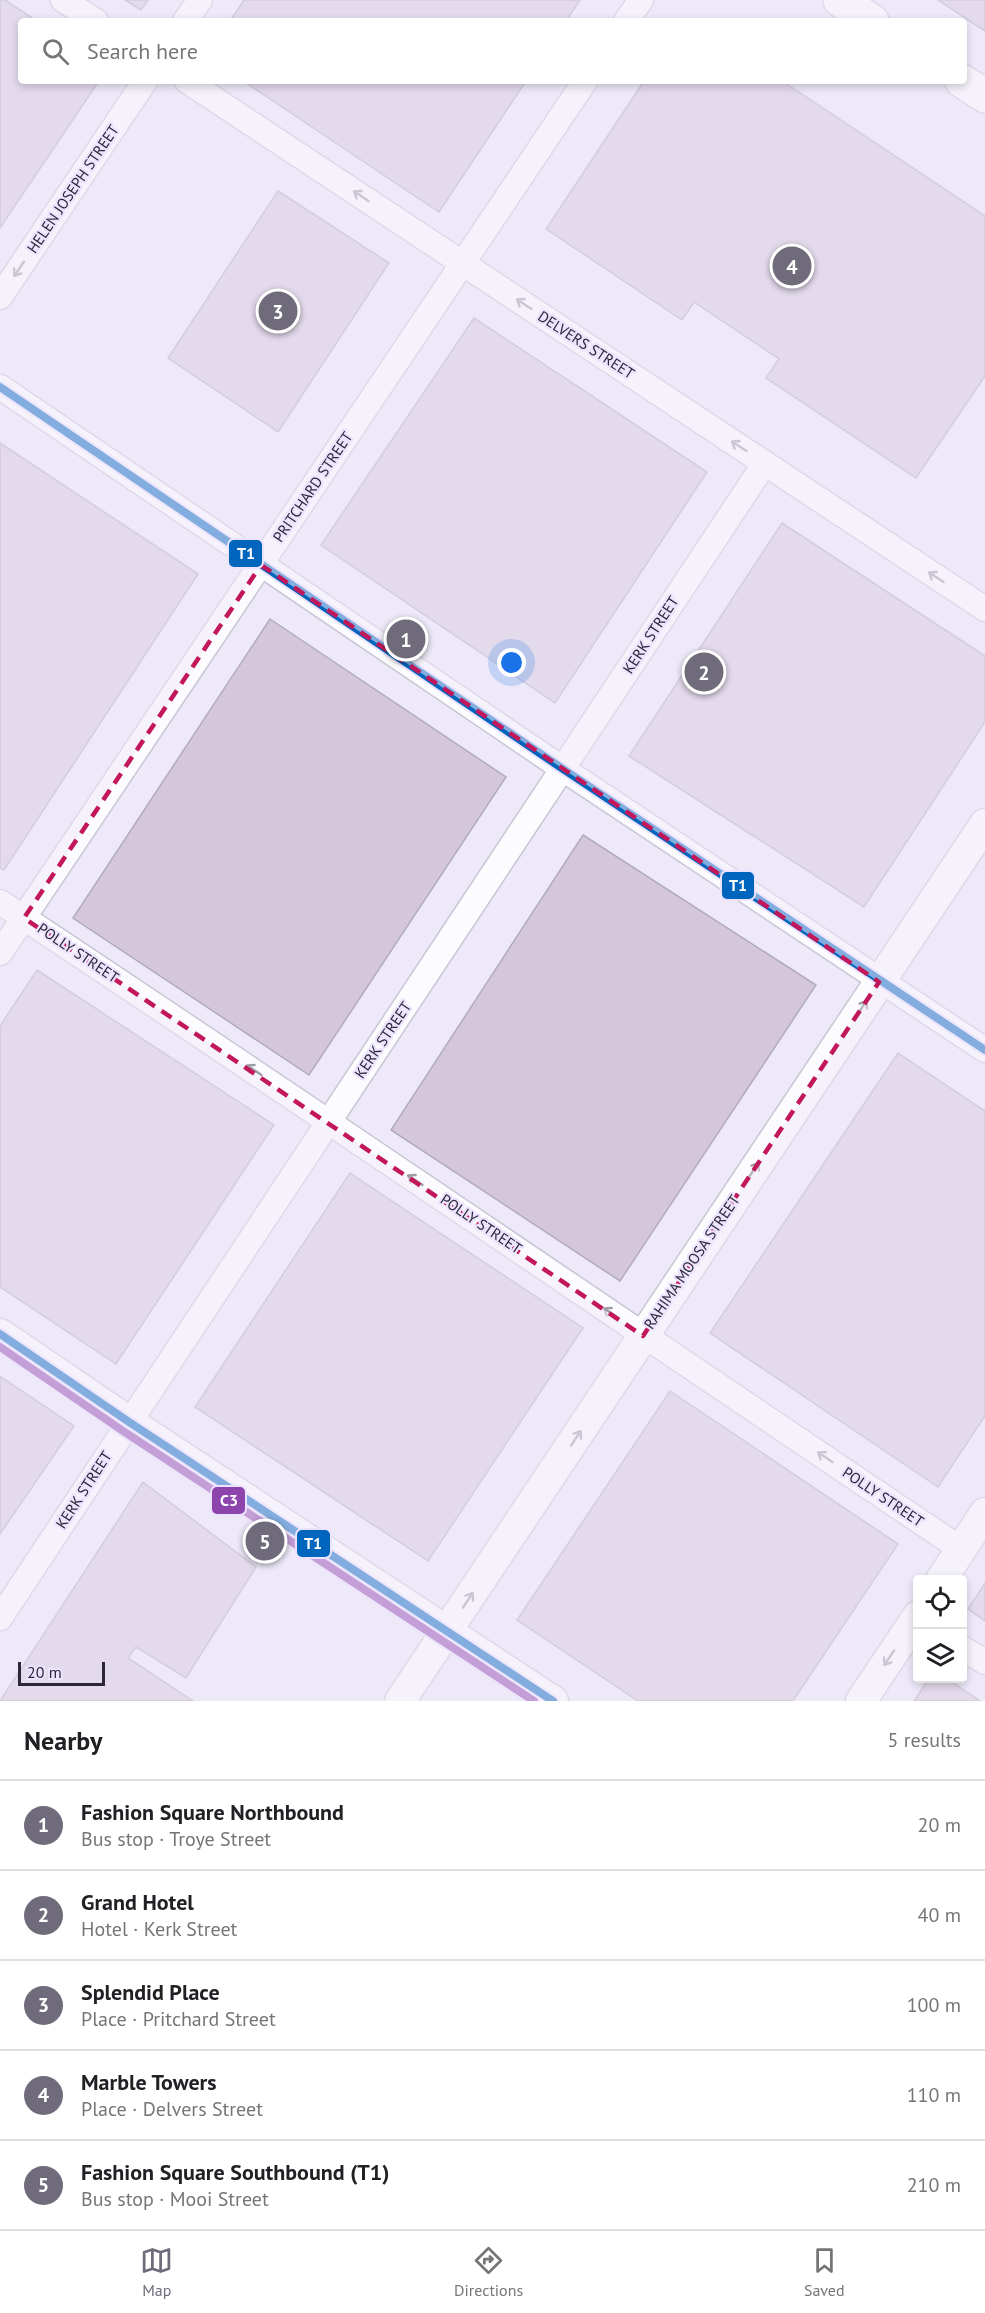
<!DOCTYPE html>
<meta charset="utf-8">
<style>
:root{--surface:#fff;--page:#f6f6f6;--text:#202124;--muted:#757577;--line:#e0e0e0;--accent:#706b7b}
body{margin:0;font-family:"PT Sans",sans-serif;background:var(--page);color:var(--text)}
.controls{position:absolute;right:18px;bottom:18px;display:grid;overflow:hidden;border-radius:6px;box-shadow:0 3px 9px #0003}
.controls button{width:54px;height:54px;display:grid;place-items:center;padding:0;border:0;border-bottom:2px solid var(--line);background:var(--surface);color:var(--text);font:30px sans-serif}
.scale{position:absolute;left:18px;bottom:15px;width:87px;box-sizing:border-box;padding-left:6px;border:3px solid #2c2737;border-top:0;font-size:16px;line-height:21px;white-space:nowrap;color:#2c2737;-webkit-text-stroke:4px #ece3ff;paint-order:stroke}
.you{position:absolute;left:512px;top:663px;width:21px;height:21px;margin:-15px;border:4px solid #fff;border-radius:50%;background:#1a73e8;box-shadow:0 0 0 9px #1a73e833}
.badge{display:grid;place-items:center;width:39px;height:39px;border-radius:50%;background:var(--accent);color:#fff;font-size:20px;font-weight:700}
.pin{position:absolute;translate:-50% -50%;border:3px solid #fff;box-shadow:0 2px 6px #0006}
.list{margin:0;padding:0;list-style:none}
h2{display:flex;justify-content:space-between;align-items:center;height:78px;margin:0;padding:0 24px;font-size:26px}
h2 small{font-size:20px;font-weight:400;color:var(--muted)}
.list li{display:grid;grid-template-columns:39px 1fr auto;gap:18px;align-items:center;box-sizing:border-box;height:90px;padding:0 24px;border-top:2px solid var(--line)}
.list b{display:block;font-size:22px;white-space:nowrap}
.list p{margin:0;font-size:20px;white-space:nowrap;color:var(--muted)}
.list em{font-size:20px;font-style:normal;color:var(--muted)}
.icon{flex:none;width:33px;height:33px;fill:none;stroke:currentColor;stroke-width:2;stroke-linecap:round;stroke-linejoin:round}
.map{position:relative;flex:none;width:985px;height:1701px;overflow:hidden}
.search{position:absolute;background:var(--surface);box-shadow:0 3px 9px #0003;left:18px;right:18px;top:18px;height:66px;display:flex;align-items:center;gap:15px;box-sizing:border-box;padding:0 21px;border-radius:6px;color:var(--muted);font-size:22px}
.sheet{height:528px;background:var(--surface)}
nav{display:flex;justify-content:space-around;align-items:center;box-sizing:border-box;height:84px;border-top:2px solid var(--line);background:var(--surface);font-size:16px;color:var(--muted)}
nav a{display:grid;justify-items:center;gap:3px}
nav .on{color:var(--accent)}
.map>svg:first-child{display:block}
</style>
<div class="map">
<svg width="985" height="1701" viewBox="0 0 985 1701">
<rect width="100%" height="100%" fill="#eee9f9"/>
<g fill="#d4c7dc" stroke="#b3abb9" stroke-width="1.5">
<path d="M0,0H5L37,21H21V81H99L0,228Z"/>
<path d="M125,0H148L141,10Z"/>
<path d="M244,0H580L566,21H230Z"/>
<path d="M938,0H985V31Z"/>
<path d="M243,81H526L439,212Z"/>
<path d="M644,81H782L985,216V376L916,478L766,378L779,359L694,302L682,320L546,229Z"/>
<path d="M278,191L389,263L278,432L168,358Z"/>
<path d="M474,318L707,472L555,703L321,545Z"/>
<path d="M0,443L198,574L4,870L0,868Z"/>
<path d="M782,523L985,656V722L864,907L629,756Z"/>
<path d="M270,619L506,777L309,1075L73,918Z"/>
<path d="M583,835L816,985L620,1281L391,1130Z"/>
<path d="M37,970L274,1125L116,1364L0,1287V1026Z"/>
<path d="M898,1053L985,1111V1416L938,1487L710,1333Z"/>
<path d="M350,1173L583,1328L428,1561L195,1407Z"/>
<path d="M0,1376L74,1426L0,1534Z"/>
<path d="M670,1391L898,1544L793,1701H638L517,1620Z"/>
<path d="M143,1482L256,1567L186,1678L136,1647L128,1658L193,1701H0Z"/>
<path d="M985,1583V1621L968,1609Z"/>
<path d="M929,1678H946L980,1701H914Z"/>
</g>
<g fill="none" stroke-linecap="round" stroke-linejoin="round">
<g stroke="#cac5d4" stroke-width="27">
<g id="minor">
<path d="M63,0L96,21"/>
<path d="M185,21L200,0"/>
<path d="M626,21L641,0"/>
<path d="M187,81L985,609"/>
<path d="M0,297L145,81"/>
<path d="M0,387L563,769L985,1050"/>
<path d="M0,902C322,1115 640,1334 961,1549"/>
<path d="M0,953L585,81"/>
<path d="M0,1618L765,463"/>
<path d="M962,1648L985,1662"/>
</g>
</g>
<g stroke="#cac5d4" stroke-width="33">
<g id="tertiary">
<path d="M0,1334L129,1422L553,1701"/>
<path d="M941,1580L985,1513"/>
<path d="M400,1701L985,824"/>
<path d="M861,1701L918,1616"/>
</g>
</g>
<g stroke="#cac5d4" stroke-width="36">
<g id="secondary">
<path d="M840,0L872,21"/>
<path d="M962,81L985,96"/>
</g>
</g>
<use href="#minor" stroke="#fcfcfe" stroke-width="24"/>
<use href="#tertiary" stroke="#fcfcfe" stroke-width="30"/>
<use href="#secondary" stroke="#fcfcfe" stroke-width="33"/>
<g stroke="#ece3ff" stroke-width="12">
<g id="bus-1">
<path d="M0,387L563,769L985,1050"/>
<path d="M0,1334L129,1422L553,1701"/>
</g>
</g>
<g stroke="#ece3ff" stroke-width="12">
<path id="bus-2" d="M0,1347L123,1431L534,1701"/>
</g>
<use href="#bus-1" stroke="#0065bd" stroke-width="8"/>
<use href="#bus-2" stroke="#8e44ad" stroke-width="8"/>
</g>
<defs><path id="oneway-shaft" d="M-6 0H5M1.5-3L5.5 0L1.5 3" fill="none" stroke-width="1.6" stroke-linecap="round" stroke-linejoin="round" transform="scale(1.5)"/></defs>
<g stroke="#9e9ca4">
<use href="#oneway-shaft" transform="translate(361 196) rotate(-146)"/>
<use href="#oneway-shaft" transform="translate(19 269) rotate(124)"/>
<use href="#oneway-shaft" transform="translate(524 304) rotate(-147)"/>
<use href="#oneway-shaft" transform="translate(739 446) rotate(-147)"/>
<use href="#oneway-shaft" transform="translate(936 577) rotate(-146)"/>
<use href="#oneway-shaft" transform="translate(862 1008) rotate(-56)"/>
<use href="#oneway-shaft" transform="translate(254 1070) rotate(-146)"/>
<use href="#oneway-shaft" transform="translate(754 1170) rotate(-56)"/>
<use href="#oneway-shaft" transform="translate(415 1180) rotate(-146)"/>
<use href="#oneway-shaft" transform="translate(611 1313) rotate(-146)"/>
<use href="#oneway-shaft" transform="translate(576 1438) rotate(-56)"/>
<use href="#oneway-shaft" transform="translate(825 1457) rotate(-146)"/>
<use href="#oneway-shaft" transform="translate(468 1600) rotate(-56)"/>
<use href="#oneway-shaft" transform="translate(889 1658) rotate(124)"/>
</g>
<path d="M0 0H985V1701H0ZM261,565L879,982L643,1336L24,918Z" fill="#eee9f9" fill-opacity=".55" fill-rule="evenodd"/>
<path fill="none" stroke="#c2185b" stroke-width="4.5" stroke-dasharray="12 8" stroke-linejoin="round" d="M261,565L879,982L643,1336L24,918Z"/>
<g text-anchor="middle" stroke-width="4.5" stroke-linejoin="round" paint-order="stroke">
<g font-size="15" fill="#2c2737" stroke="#ece3ff">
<text transform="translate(73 189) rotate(-56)" y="5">HELEN JOSEPH STREET</text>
<text transform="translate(586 345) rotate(33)" y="5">DELVERS STREET</text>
<text transform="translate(313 487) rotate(-56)" y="5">PRITCHARD STREET</text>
<text transform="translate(651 635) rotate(-57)" y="5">KERK STREET</text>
<text transform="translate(78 953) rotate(34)" y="5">POLLY STREET</text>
<text transform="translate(383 1040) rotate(-56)" y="5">KERK STREET</text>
<text transform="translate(481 1224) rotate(34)" y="5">POLLY STREET</text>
<text transform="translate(692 1262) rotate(-56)" y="5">RAHIMA MOOSA STREET</text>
<text transform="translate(84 1490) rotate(-57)" y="5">KERK STREET</text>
<text transform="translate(883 1497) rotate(34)" y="5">POLLY STREET</text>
</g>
</g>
<g stroke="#ece3ff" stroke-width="2">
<rect x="228" y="539" width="35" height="29" rx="6" fill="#0065bd"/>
<rect x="721" y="871" width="34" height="29" rx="6" fill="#0065bd"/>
<rect x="211" y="1486" width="35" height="29" rx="6" fill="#8e44ad"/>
<rect x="296" y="1529" width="35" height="29" rx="6" fill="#0065bd"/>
</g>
<g font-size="16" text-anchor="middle" font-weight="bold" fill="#fff">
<text x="246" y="559">T1</text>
<text x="738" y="891">T1</text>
<text x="229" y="1506">C3</text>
<text x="313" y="1549">T1</text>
</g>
</svg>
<div class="controls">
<button><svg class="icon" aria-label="locate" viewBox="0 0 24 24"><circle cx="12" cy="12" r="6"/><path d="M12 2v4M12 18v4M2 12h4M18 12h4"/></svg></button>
<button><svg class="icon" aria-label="layers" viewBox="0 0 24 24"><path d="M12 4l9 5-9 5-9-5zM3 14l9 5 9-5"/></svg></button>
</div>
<div class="scale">20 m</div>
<div class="you"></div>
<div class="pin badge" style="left:406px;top:639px">1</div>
<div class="pin badge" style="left:704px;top:672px">2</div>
<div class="pin badge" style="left:278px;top:311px">3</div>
<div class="pin badge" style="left:792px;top:266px">4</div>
<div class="pin badge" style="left:265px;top:1541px">5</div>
<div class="search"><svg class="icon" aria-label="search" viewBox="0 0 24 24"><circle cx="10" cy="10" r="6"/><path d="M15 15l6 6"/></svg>Search here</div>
</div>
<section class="sheet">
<h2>Nearby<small>5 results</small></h2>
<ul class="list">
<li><span class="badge">1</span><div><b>Fashion Square Northbound</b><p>Bus stop · Troye Street</p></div><em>20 m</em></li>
<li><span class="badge">2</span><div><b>Grand Hotel</b><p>Hotel · Kerk Street</p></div><em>40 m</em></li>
<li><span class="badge">3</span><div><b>Splendid Place</b><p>Place · Pritchard Street</p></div><em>100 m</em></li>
<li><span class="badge">4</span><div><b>Marble Towers</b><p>Place · Delvers Street</p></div><em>110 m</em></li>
<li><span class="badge">5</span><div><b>Fashion Square Southbound (T1)</b><p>Bus stop · Mooi Street</p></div><em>210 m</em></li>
</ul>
</section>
<nav>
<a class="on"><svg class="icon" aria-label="map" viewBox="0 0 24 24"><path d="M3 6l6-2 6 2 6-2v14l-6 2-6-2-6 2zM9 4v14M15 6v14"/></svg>Map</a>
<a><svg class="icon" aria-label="directions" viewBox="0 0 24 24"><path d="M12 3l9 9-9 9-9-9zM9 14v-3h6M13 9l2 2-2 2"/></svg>Directions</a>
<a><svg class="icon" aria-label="saved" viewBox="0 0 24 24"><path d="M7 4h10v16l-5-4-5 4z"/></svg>Saved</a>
</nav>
